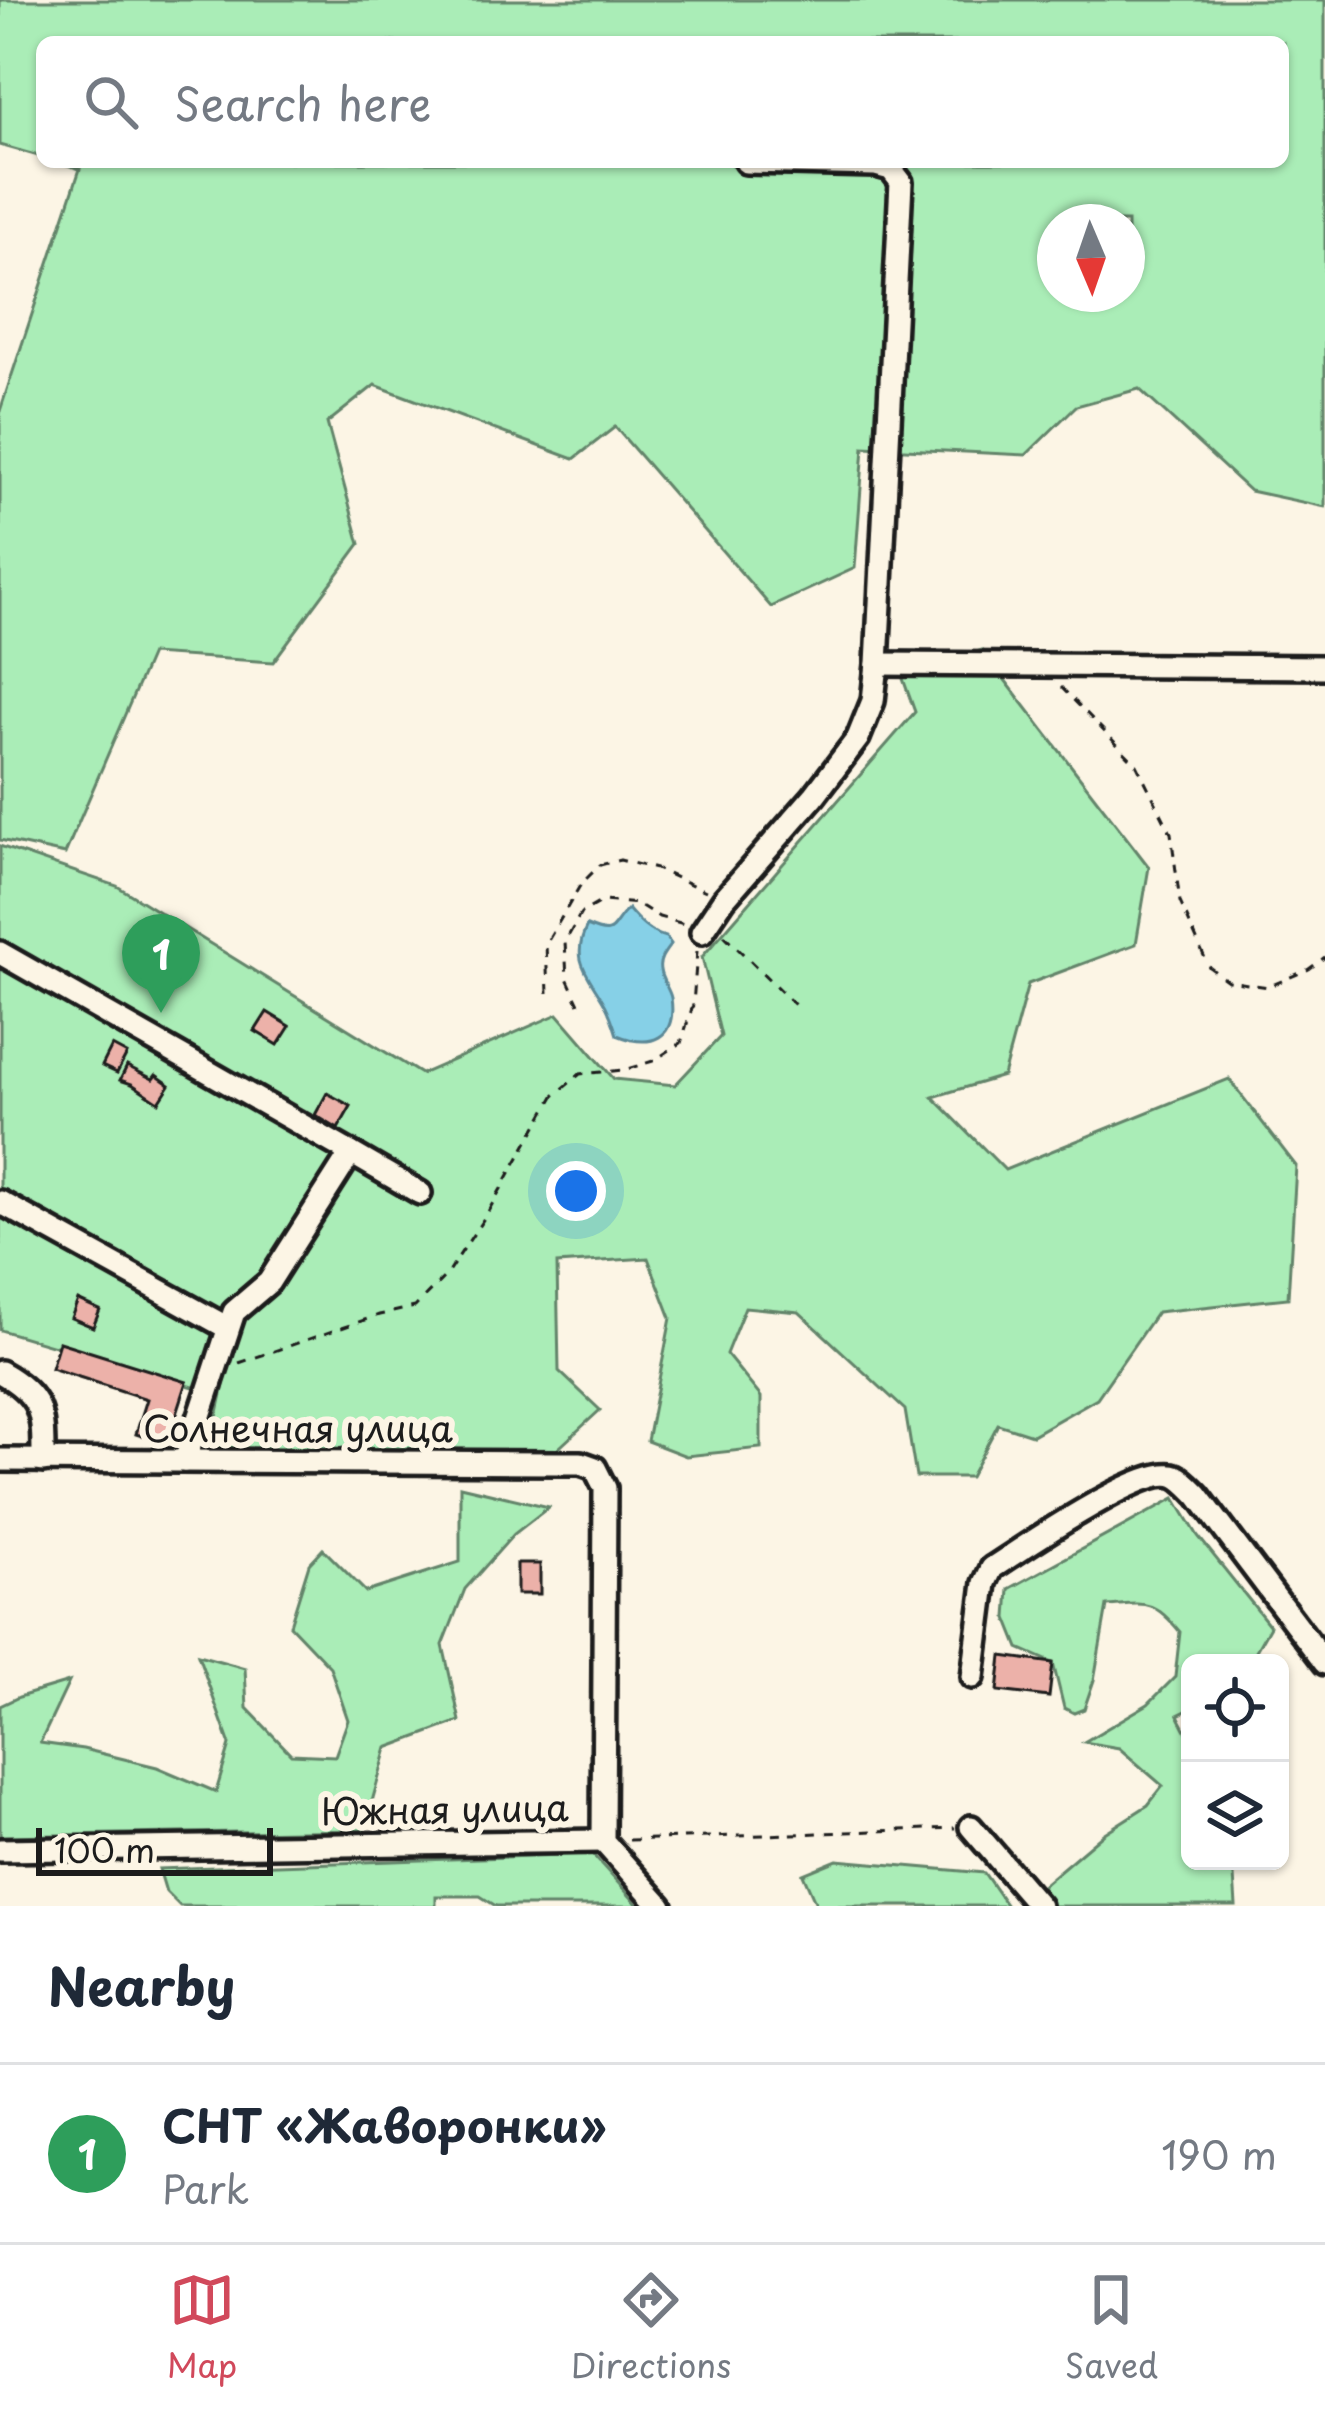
<!DOCTYPE html>
<meta charset="utf-8">
<style>
:root{--surface:#fff;--page:#f6f6f7;--text:#1f2937;--muted:#747a83;--line:#e0e1e3;--accent:#d1495b}
body{margin:0;font-family:"Playpen Sans",sans-serif;background:var(--page);color:var(--text)}
.controls{position:absolute;right:36px;bottom:36px;display:grid;overflow:hidden;border-radius:18px;box-shadow:0 3px 9px #0004}
.controls button{width:108px;height:108px;display:grid;place-items:center;padding:0;border:0;border-bottom:3px solid var(--line);background:var(--surface);color:var(--text);font:60px sans-serif}
.compass{position:absolute;left:1037px;top:204px;width:108px;height:108px;border-radius:50%;background:var(--surface);box-shadow:0 3px 9px #0004;rotate:178deg}
.scale{position:absolute;left:36px;bottom:30px;width:237px;box-sizing:border-box;padding-left:12px;border:6px solid #1c1c1c;border-top:0;font-size:33px;line-height:42px;white-space:nowrap;color:#1c1c1c;-webkit-text-stroke:9px #fcf5e5;paint-order:stroke}
.you{position:absolute;left:576px;top:1191px;width:42px;height:42px;margin:-30px;border:9px solid #fff;border-radius:50%;background:#1a73e8;box-shadow:0 0 0 18px #1a73e833}
.badge{display:grid;place-items:center;width:78px;height:78px;border-radius:50%;background:var(--accent);color:#fff;font-size:39px;font-weight:700}
.pin{position:absolute;translate:-50% -99px;filter:drop-shadow(0 3px 6px #0008)}
.pin::after{content:'';position:absolute;top:63px;width:42px;height:36px;background:inherit;clip-path:polygon(0 0,100% 0,50% 100%)}
.list{margin:0;padding:0;list-style:none}
h2{display:flex;justify-content:space-between;align-items:center;height:156px;margin:0;padding:0 48px;font-size:51px}
h2 small{font-size:39px;font-weight:400;color:var(--muted)}
.list li{display:grid;grid-template-columns:78px 1fr auto;gap:36px;align-items:center;box-sizing:border-box;height:180px;padding:0 48px;border-top:3px solid var(--line)}
.list b{display:block;font-size:45px;white-space:nowrap}
.list p{margin:0;font-size:39px;white-space:nowrap;color:var(--muted)}
.list em{font-size:39px;font-style:normal;color:var(--muted)}
.icon{flex:none;width:66px;height:66px;fill:none;stroke:currentColor;stroke-width:2;stroke-linecap:round;stroke-linejoin:round}
.map{position:relative;flex:none;width:1325px;height:1906px;overflow:hidden}
.search{position:absolute;background:var(--surface);box-shadow:0 3px 9px #0004;left:36px;right:36px;top:36px;height:132px;display:flex;align-items:center;gap:30px;box-sizing:border-box;padding:0 42px;border-radius:18px;color:var(--muted);font-size:45px}
.sheet{height:336px;background:var(--surface)}
nav{display:flex;justify-content:space-around;align-items:center;box-sizing:border-box;height:168px;border-top:3px solid var(--line);background:var(--surface);font-size:33px;color:var(--muted)}
nav a{display:grid;justify-items:center;gap:6px}
nav .on{color:var(--accent)}
.map>svg:first-child{display:block}
</style>
<div class="map">
<svg width="1325" height="1906" viewBox="0 0 1325 1906">
<rect width="100%" height="100%" fill="#fcf5e5"/>
<filter id="ink" filterUnits="userSpaceOnUse"><feTurbulence type="fractalNoise" baseFrequency=".00833" numOctaves="2"/><feDisplacementMap in="SourceGraphic" scale="24" xChannelSelector="R" yChannelSelector="G"/><feConvolveMatrix kernelMatrix="1 2 1 2 8 2 1 2 1" color-interpolation-filters="sRGB"/></filter>
<g filter="url(#ink)">
<g fill="#aaedb7" stroke="#63846a" stroke-width="3" fill-rule="evenodd">
<path d="M0,0H1325V507L1250,491L1139,389L1076,406L1026,455L864,447L855,568L771,607L615,427L574,459L375,385L327,423L360,544L273,662L151,654L65,854L0,840V411L80,169L58,162H1283V42H42V157L0,145ZM1055,222H1127V294H1055Z"/>
<path d="M982,650L1149,867L1136,944L1028,984L1003,1076L933,1097L1005,1170L1229,1079L1296,1166L1288,1298L1157,1312L1097,1398L1032,1435L998,1424L970,1477H916L905,1410L799,1312L745,1307L726,1354L761,1397V1448L686,1456L647,1441L671,1318L648,1258L557,1264L559,1371L600,1410L549,1457L209,1453L226,1376L213,1378L207,1391L0,1330V846L117,886L421,1074L558,1014L614,1079L675,1085L721,1036L702,957L915,712L902,676Z"/>
<path d="M460,1486L549,1507L514,1534L465,1589L443,1645L460,1721L387,1748L364,1830L0,1836V1706L19,1697L69,1682L40,1743L83,1749L157,1767L216,1792L230,1745L198,1655L245,1668L247,1708L291,1754L335,1756L348,1720L330,1667L290,1625L309,1564L323,1549L366,1592L460,1562Z"/>
<path d="M1175,1498L1198,1536L1270,1626L1249,1663H1190V1709L1178,1715L1190,1738V1861H1233L1236,1906H1052L1038,1889L1103,1834L1148,1805L1163,1786L1119,1748L1084,1742L1148,1704L1175,1677L1180,1632C1153,1599 1147,1603 1107,1606L1094,1680L1084,1709L1074,1713L1064,1708L1053,1663L1019,1648L1007,1618L1009,1589Z"/>
<path d="M592,1854L639,1906H496L480,1896H436V1906H180L166,1892L159,1869Z"/>
<path d="M837,1860L984,1873L1007,1906H817L803,1874Z"/>
</g>
<path fill="#86d0e7" stroke="#5c8896" stroke-width="3" d="M628,909C639,922 649,933 666,937L671,944C665,952 658,960 660,970C661,980 669,988 671,998C677,1039 651,1049 617,1035C613,1022 609,1010 602,999C586,972 571,959 587,926C617,939 609,927 628,909Z"/>
<g fill="#ecb1a9" stroke="#1c1c1c" stroke-width="3">
<path d="M267,1012L290,1026L278,1045L255,1031Z"/>
<path d="M112,1046L127,1054L117,1073L102,1066Z"/>
<path d="M127,1066L153,1079L156,1075L170,1085L159,1102L132,1084L120,1080Z"/>
<path d="M327,1093L351,1106L338,1129L315,1115Z"/>
<path d="M78,1300L100,1310L93,1327L71,1318Z"/>
<path d="M59,1342L187,1382L167,1444L136,1434L147,1399L51,1368Z"/>
<rect x="517" y="1564" width="23" height="30"/>
<path d="M1002,1656L1053,1663L1049,1697L998,1691Z"/>
</g>
<g fill="none" stroke-linecap="round" stroke-linejoin="round">
<g stroke="#1c1c1c" stroke-width="30">
<g id="minor">
<path d="M877,664L1325,667"/>
<path d="M702,932L724,899L814,796L858,738L873,701L877,664L901,182L891,169L876,165L746,162"/>
<path d="M0,953L351,1153"/>
<path d="M0,1202L228,1328"/>
<path d="M0,1372C44,1397 43,1414 43,1461"/>
<path d="M0,1460L561,1463H581L595,1468L605,1488L603,1841L661,1906"/>
<path d="M185,1461L234,1312L269,1282L351,1153L420,1193"/>
<path d="M973,1677L985,1583L992,1568C1022,1549 1145,1463 1176,1476C1183,1479 1192,1489 1198,1495L1325,1663"/>
<path d="M971,1827L1039,1906"/>
<path d="M0,1850L603,1841"/>
</g>
</g>
<g stroke="#1c1c1c" stroke-width="3" stroke-dasharray="9 9" stroke-linecap="butt">
<path d="M1061,687L1137,765L1171,833L1180,902L1209,967L1228,981L1268,987L1309,969L1325,957"/>
<path d="M724,935L799,1009"/>
<path d="M548,993L546,944L581,884L600,865L620,860L656,869L706,891"/>
<path d="M579,1004L567,978L565,942L581,913L602,901L638,904L659,917L684,924"/>
<path d="M239,1363L379,1315L415,1307L447,1274L486,1215L554,1096L580,1074L624,1070L653,1061L681,1043L693,1005L697,951"/>
<path d="M629,1840L955,1828"/>
</g>
<use href="#minor" stroke="#fcf5e5" stroke-width="21"/>
</g>
</g>
<g text-anchor="middle" stroke-width="12" stroke-linejoin="round" paint-order="stroke">
<g font-size="36" fill="#1c1c1c" stroke="#fcf5e5">
<text x="298" y="1442">Солнечная улица</text>
<text transform="translate(445 1810) rotate(-1)" y="13">Южная улица</text>
</g>
</g>
</svg>
<div class="controls">
<button><svg class="icon" aria-label="locate" viewBox="0 0 24 24"><circle cx="12" cy="12" r="6"/><path d="M12 2v4M12 18v4M2 12h4M18 12h4"/></svg></button>
<button><svg class="icon" aria-label="layers" viewBox="0 0 24 24"><path d="M12 4l9 5-9 5-9-5zM3 14l9 5 9-5"/></svg></button>
</div>
<svg class="compass" viewBox="-18 -18 36 36"><path d="M0-13l5 13h-10z" fill="#e53935"/><path d="M0 13l5-13h-10z" fill="#747a83"/></svg>
<div class="scale">100 m</div>
<div class="you"></div>
<div class="pin badge" style="left:161px;top:1013px;background:#2e9e5b">1</div>
<div class="search"><svg class="icon" aria-label="search" viewBox="0 0 24 24"><circle cx="10" cy="10" r="6"/><path d="M15 15l6 6"/></svg>Search here</div>
</div>
<section class="sheet">
<h2>Nearby<small></small></h2>
<ul class="list">
<li><span class="badge" style="background:#2e9e5b">1</span><div><b>СНТ «Жаворонки»</b><p>Park</p></div><em>190 m</em></li>
</ul>
</section>
<nav>
<a class="on"><svg class="icon" aria-label="map" viewBox="0 0 24 24"><path d="M3 6l6-2 6 2 6-2v14l-6 2-6-2-6 2zM9 4v14M15 6v14"/></svg>Map</a>
<a><svg class="icon" aria-label="directions" viewBox="0 0 24 24"><path d="M12 3l9 9-9 9-9-9zM9 14v-3h6M13 9l2 2-2 2"/></svg>Directions</a>
<a><svg class="icon" aria-label="saved" viewBox="0 0 24 24"><path d="M7 4h10v16l-5-4-5 4z"/></svg>Saved</a>
</nav>
